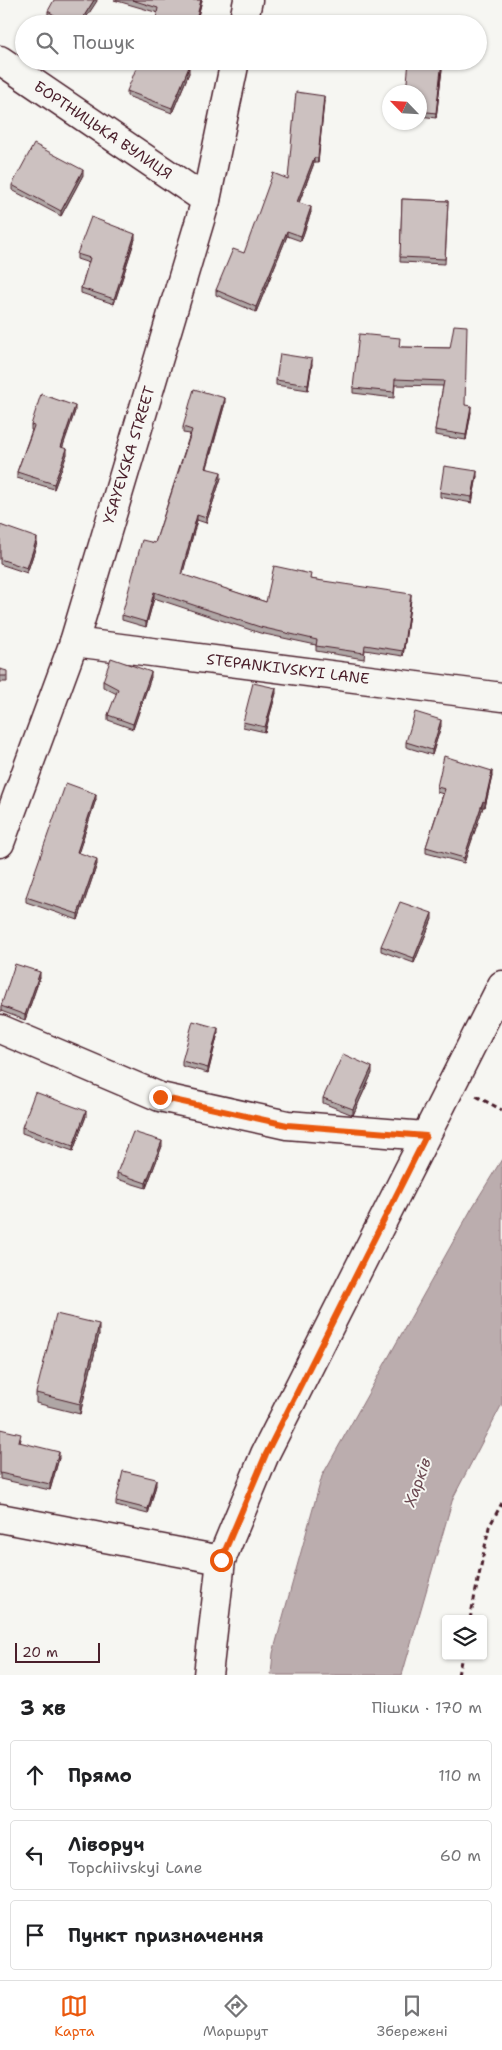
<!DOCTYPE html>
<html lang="uk">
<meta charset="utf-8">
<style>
:root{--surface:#fff;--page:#f6f6f6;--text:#202124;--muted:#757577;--line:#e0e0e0;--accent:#ea580c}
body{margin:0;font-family:"Shantell Sans",sans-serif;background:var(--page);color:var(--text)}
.controls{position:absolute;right:15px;bottom:15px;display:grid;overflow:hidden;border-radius:5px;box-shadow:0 1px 4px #0004}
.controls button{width:45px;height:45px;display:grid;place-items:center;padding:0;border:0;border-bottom:1px solid var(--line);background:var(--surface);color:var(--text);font:25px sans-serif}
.compass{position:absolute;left:382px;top:85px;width:45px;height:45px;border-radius:50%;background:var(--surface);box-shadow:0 1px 4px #0004;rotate:295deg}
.scale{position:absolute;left:15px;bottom:12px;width:85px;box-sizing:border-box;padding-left:5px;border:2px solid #4a1f2b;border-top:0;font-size:14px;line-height:18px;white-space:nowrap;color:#4a1f2b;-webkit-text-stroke:4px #f6f6f2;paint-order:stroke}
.stop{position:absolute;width:15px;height:15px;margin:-11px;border:4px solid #ea580c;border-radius:50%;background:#fff}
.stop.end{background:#ea580c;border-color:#fff;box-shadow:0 1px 5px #0008}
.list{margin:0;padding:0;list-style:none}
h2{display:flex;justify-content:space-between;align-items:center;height:65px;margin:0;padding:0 20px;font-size:21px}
h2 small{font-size:16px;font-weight:400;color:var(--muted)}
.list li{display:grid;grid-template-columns:32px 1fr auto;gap:15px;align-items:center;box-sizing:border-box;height:70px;margin:0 10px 10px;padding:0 10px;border:1px solid var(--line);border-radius:5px}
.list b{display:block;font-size:19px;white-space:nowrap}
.list p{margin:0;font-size:16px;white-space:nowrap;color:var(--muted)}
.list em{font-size:16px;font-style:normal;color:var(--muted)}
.icon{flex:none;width:28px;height:28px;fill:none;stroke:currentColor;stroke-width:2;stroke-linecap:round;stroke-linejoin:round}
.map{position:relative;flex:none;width:502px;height:1675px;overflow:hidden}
.search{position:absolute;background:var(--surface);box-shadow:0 1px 4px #0004;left:15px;right:15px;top:15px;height:55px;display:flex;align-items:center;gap:12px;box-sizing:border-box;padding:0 18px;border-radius:28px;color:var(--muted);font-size:19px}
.sheet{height:305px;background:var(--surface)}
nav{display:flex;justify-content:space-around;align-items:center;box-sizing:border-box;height:70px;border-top:1px solid var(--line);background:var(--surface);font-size:14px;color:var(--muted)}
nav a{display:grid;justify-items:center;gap:2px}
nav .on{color:var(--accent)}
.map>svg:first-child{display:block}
</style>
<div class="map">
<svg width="502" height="1675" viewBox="0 0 502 1675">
<rect width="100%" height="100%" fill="#f6f6f2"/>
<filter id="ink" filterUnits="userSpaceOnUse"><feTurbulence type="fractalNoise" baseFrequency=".02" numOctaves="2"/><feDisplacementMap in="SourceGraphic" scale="10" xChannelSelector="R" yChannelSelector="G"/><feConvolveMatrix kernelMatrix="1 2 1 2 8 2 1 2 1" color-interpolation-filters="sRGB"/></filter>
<g filter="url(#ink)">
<path fill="#bbadae" stroke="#8e747a" d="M502,1159V1404L453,1498L402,1675H271L273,1653L322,1476L472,1208Z"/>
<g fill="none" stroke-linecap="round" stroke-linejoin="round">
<g stroke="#4a1f2b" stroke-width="31">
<g id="street">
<path d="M243,24L248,0"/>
<path d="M0,60L206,200"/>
<path d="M74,642L502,697"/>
<path d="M0,843L74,642L206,200L235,61"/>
<path d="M0,1029L160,1097L287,1125L425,1136"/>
<path d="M0,1518L221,1560"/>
<path d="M208,1675L221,1560L265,1454L502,985"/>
</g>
</g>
<g stroke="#4a1f2b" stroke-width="3" stroke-dasharray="5 4" stroke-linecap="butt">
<path d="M476,1096L502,1110"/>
<path d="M470,1619L489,1527L502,1503"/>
<path d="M458,1675L462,1656"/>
</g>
<use href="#street" stroke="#f6f6f2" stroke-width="28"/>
</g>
<g fill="#afa6a5" stroke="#4a1f2b">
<path d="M97,0L82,24H60L48,16V11Z"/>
<path d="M114,0H202L196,24Z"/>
<path d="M443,61L436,118L420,116V92Z"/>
<path d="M186,66L189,73L172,113L127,96V91Z"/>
<path d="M324,101L318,163H314L299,203L311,212L301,241L287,236L256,312L216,295V290L244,253L288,179Z"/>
<path d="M83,175L61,216L12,190V185Z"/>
<path d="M402,199L448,201L445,264L400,262Z"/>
<path d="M135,239L114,304L81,293V288L89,263L77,259V254Z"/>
<path d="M399,347L450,348L465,405L471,412L466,440L435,435V430L443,386L395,385L394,398L353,393V388Z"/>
<path d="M312,364L308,390L276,385V380Z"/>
<path d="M225,403L207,468L221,478L206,523L197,520L182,575L266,602L311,579L411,599L403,656L365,650L364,659L316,651V645L260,633L154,598L146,627L122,620V615L155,543L190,434L183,433V427Z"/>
<path d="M75,411L62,448L67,454L54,489L17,478V472L32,430H31V425Z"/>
<path d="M477,476L472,503L440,497V492Z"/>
<path d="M0,525L37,543L27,573L0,564Z"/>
<path d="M0,669L7,676V682H0Z"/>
<path d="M151,677L133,729L108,720V715L117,694L103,687V681Z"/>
<path d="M276,693L265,732L243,727V722Z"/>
<path d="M441,726L432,755L406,747V742Z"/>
<path d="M492,776L485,807H483L464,863L426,853V847L443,794L437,792V787Z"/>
<path d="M96,799L78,853L97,864L78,920L26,902V897Z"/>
<path d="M432,919L414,963L381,951V946Z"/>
<path d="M40,977L25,1020L1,1011V1006Z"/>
<path d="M218,1033L208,1073L182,1066V1061Z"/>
<path d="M372,1073L353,1115L323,1103V1098Z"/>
<path d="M86,1116L73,1151L22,1133V1127Z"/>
<path d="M162,1146L146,1188L117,1179V1173Z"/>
<path d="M99,1334L80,1414L36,1403V1393Z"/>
<path d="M0,1429L21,1439L20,1443L59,1458L50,1490L0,1479Z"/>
<path d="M156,1485L148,1514L116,1506V1501Z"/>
</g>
<g fill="#8f8786" stroke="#4a1f2b">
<path d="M94,0H97V1L82,24H79Z"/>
<path d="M201,0H202L196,24H195Z"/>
<path d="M442,61H443L436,118V113Z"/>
<path d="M189,67V73L172,113V108Z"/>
<path d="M324,96V101L318,163V158Z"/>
<path d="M314,158V163L297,207V202Z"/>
<path d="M83,170V175L61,216V211Z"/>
<path d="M311,207V212L301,241V236Z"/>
<path d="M287,231V236L256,312V307Z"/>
<path d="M135,234V239L114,304V299Z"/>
<path d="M312,359V364L308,390V385Z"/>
<path d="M225,398V403L205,473V468Z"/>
<path d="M75,406V411L61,452V447Z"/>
<path d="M471,406V412L466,440V435Z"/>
<path d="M67,449V454L54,489V484Z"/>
<path d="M477,471V476L472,503V497Z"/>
<path d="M221,472V478L206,523V518Z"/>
<path d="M197,515V520L181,580V574Z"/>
<path d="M37,538V543L27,573V568Z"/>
<path d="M154,592V598L146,627V622Z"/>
<path d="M411,594V599L403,656V651Z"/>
<path d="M151,672V677L133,729V724Z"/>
<path d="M276,688V693L265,732V727Z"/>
<path d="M441,720V726L432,755V750Z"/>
<path d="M492,771V776L485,807V802Z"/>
<path d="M96,794V799L77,857V852Z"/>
<path d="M483,801V807L464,863V858Z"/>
<path d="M97,859V864L78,920V914Z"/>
<path d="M432,913V919L414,963V958Z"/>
<path d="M40,972V977L25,1020V1015Z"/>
<path d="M218,1028V1033L208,1073V1068Z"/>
<path d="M372,1067V1073L353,1115V1109Z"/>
<path d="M86,1111V1116L73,1151V1146Z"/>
<path d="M162,1141V1146L146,1188V1183Z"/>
<path d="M99,1324V1334L80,1414V1404Z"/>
<path d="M59,1452V1458L50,1490V1484Z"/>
<path d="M156,1479V1485L148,1514V1509Z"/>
</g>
<g fill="#ccc1c0" stroke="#4a1f2b">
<path d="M54,0H94L79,24H68L48,11Z"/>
<path d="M132,0H201L195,24H155L158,8Z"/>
<path d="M414,20L446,23V24H413Z"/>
<path d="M139,61H186L185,66L189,67L172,108L127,91Z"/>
<path d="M409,61H442L436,113L420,111V92H406Z"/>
<path d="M296,92L324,96L318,158H314L297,202L311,207L301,236L287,231L256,307L216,290L233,249L244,253L273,173L288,179Z"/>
<path d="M34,144L83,170L61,211L12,185Z"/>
<path d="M402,199L448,201L445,259L400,257Z"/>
<path d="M91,217L135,234L114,299L81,288L90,258L77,254Z"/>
<path d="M454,325L467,326L465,405L471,406L466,435L435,430L444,381L395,379L394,392L353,388L359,334L400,338L399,347L450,348Z"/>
<path d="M280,354L312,359L308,385L276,380Z"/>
<path d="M194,389L225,398L205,468L221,472L206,518L197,515L181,574L266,602L274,566L311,574L310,579L411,594L403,651L365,645L364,653L316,646L317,640L260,627L154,592L146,622L122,615L142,540L155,543L192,430L183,427Z"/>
<path d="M41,394L75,406L61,447L67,449L54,484L17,472L34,426L31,425Z"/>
<path d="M444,466L477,471L472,497L440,492Z"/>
<path d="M0,525L37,538L27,568L0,559Z"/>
<path d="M111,658L151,672L133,724L108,715L118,689L103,681Z"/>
<path d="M0,669L7,671V676H0Z"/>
<path d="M253,683L276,688L265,727L243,722Z"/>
<path d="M415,712L441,720L432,750L406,742Z"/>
<path d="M444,756L492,771L485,802L483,801L464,858L426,847L445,789L437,787Z"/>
<path d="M66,783L96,794L77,852L97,859L78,914L26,897Z"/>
<path d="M400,902L432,913L414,958L381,946Z"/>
<path d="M15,964L40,972L25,1015L1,1006Z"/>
<path d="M193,1021L218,1028L208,1068L182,1061Z"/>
<path d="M343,1054L372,1067L353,1109L323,1098Z"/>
<path d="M35,1092L86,1111L73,1146L22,1127Z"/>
<path d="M133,1132L162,1141L146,1183L117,1173Z"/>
<path d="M56,1314L99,1324L80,1404L36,1393Z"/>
<path d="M0,1429L21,1434L19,1442L59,1452L50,1484L0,1473Z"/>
<path d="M123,1471L156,1479L148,1509L116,1501Z"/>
</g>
</g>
<g fill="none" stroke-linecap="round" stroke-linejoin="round" filter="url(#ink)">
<path stroke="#ea580c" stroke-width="6" d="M160,1097L287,1125L426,1136L266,1454L221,1560"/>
</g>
<g text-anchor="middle" stroke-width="4" stroke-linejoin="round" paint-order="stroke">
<g font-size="15" fill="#4a1f2b" stroke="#f6f6f2">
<text transform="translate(103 130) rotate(34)" y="5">БОРТНИЦЬКА ВУЛИЦЯ</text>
<text transform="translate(129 455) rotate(-73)" y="5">YSAYEVSKA STREET</text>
<text transform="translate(288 669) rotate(7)" y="5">STEPANKIVSKYI LANE</text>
</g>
<g font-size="16" font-style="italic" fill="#6c4a52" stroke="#f6f6f2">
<text transform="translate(417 1482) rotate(-70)" y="6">Харків</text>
</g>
</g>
</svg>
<div class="controls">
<button><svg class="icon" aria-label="layers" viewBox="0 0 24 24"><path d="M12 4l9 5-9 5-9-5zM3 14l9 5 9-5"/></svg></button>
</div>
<svg class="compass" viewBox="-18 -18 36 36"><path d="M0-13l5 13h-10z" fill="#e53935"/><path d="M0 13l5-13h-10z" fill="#757577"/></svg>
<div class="scale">20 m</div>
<div class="stop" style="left:221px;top:1560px"></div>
<div class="stop end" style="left:160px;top:1097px"></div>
<div class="search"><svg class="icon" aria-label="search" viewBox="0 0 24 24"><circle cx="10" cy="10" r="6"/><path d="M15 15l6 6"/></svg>Пошук</div>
</div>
<section class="sheet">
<h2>3 хв<small>Пішки · 170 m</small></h2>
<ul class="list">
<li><svg class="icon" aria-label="ahead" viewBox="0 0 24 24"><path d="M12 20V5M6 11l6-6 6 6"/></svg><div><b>Прямо</b></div><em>110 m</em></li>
<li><svg class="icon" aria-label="left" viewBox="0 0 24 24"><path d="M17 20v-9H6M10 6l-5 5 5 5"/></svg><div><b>Ліворуч</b><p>Topchiivskyi Lane</p></div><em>60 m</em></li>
<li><svg class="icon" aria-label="arrive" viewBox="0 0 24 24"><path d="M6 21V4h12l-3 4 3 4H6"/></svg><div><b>Пункт призначення</b></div></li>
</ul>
</section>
<nav>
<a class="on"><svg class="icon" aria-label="map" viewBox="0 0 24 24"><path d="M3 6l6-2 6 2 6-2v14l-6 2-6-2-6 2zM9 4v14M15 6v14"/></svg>Карта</a>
<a><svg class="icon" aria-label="directions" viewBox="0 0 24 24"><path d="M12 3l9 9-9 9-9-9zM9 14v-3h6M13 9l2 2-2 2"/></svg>Маршрут</a>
<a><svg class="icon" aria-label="saved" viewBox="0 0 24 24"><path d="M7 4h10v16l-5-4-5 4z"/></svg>Збережені</a>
</nav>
